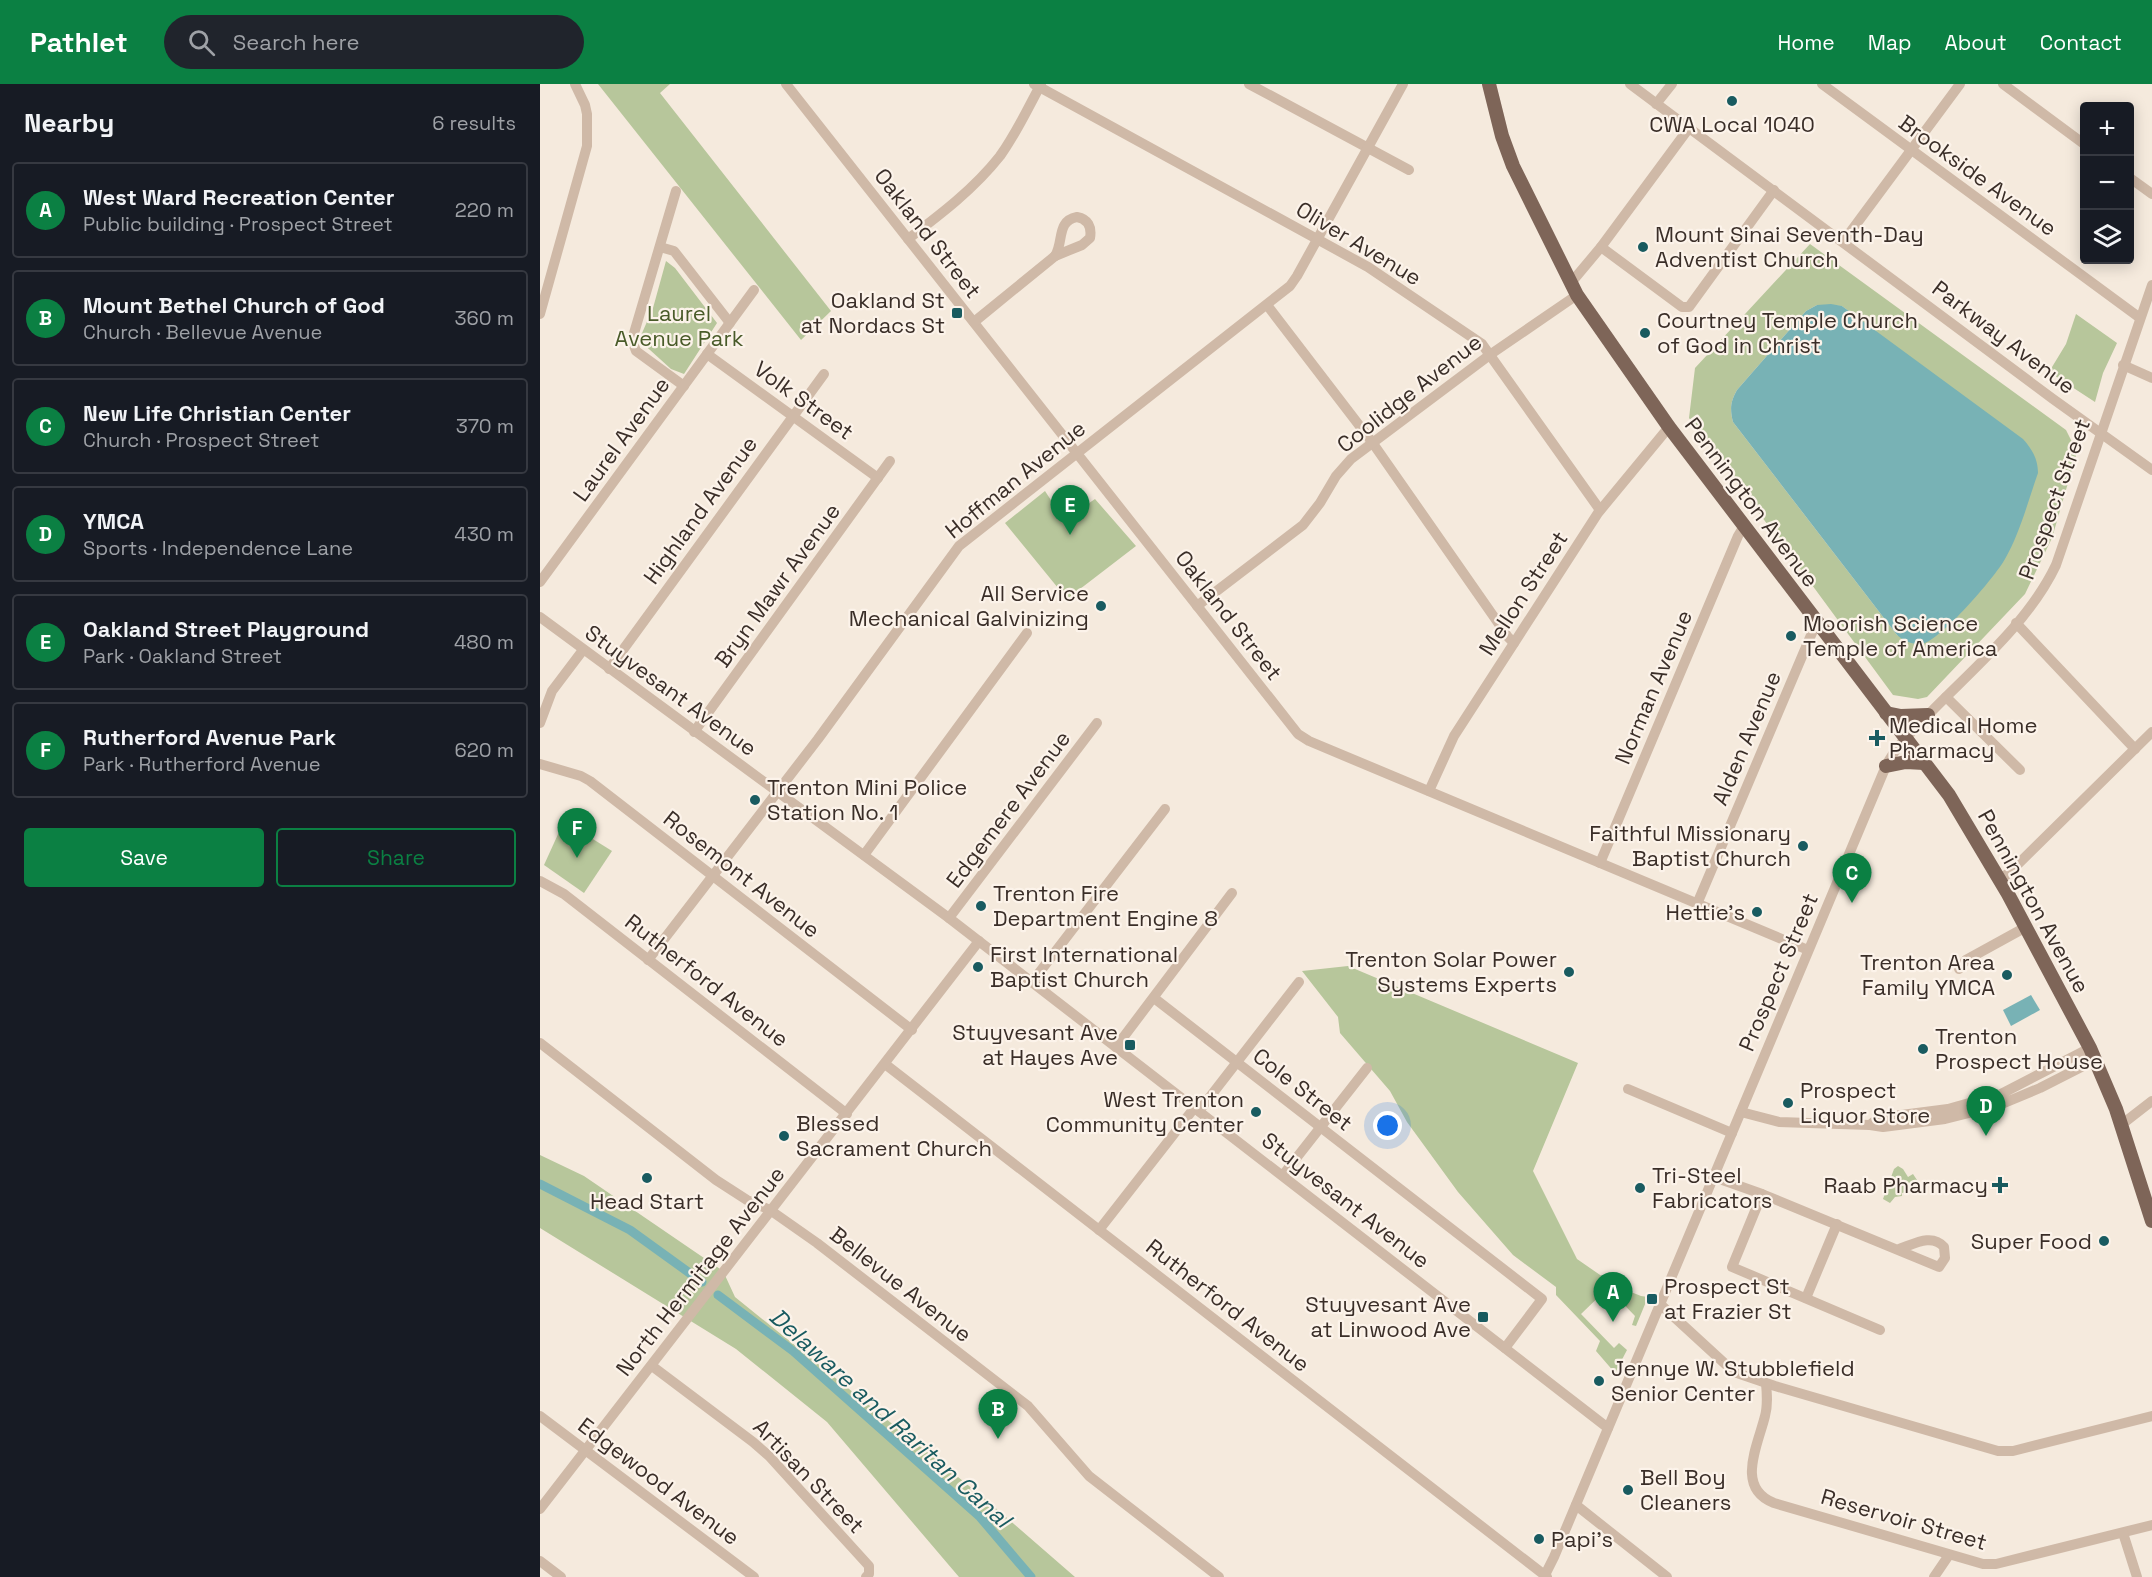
<!DOCTYPE html>
<meta charset="utf-8">
<style>
:root{--surface:#171b24;--page:#20242c;--text:#f1f3f6;--muted:#9ea1a6;--line:#363941;--accent:#0b8043}
body{margin:0;font-family:"Space Grotesk",sans-serif;background:var(--page);color:var(--text)}
.controls{position:absolute;right:18px;top:18px;display:grid;overflow:hidden;border-radius:6px;box-shadow:0 3px 15px #0003}
.controls button{width:54px;height:54px;display:grid;place-items:center;padding:0;border:0;border-bottom:2px solid var(--line);background:var(--surface);color:var(--text);font:30px sans-serif}
.you{position:absolute;left:848px;top:1042px;width:21px;height:21px;margin:-15px;border:4px solid #fff;border-radius:50%;background:#1a73e8;box-shadow:0 0 0 9px #1a73e833}
.badge{display:grid;place-items:center;width:39px;height:39px;border-radius:50%;background:var(--accent);color:#fff;font-size:20px;font-weight:700}
.pin{position:absolute;translate:-50% -50px;filter:drop-shadow(0 2px 3px #0008)}
.pin::after{content:'';position:absolute;top:32px;width:21px;height:18px;background:inherit;clip-path:polygon(0 0,100% 0,50% 100%)}
.list{margin:0;padding:0;list-style:none}
h2{display:flex;justify-content:space-between;align-items:center;height:78px;margin:0;padding:0 24px;font-size:26px}
h2 small{font-size:20px;font-weight:400;color:var(--muted)}
.list li{display:grid;grid-template-columns:39px 1fr auto;gap:18px;align-items:center;box-sizing:border-box;height:96px;margin:0 12px 12px;padding:0 12px;border:2px solid var(--line);border-radius:6px}
.list b{display:block;font-size:22px;white-space:nowrap}
.list p{margin:0;font-size:20px;white-space:nowrap;color:var(--muted)}
.list em{font-size:20px;font-style:normal;color:var(--muted)}
.actions{display:flex;gap:12px;padding:18px 24px}
.actions a{flex:1;padding:14px 0;border:2px solid var(--accent);border-radius:6px;text-align:center;font-size:21px;color:var(--accent)}
.actions .main{background:var(--accent);color:#fff}
.icon{flex:none;width:33px;height:33px;fill:none;stroke:currentColor;stroke-width:2;stroke-linecap:round;stroke-linejoin:round}
.map{position:relative;flex:none;width:1612px;height:1493px;overflow:hidden}
header{display:flex;align-items:center;gap:36px;box-sizing:border-box;height:84px;padding:0 30px;background:var(--accent);color:#fff}
header strong{font-size:28px}
nav{display:flex;gap:33px;margin-inline-start:auto;font-size:21px}
.search{width:420px;height:54px;background:var(--page);display:flex;align-items:center;gap:15px;box-sizing:border-box;padding:0 21px;border-radius:33px;color:var(--muted);font-size:22px}
main{display:flex}
aside{flex:1;background:var(--surface)}
.map>svg:first-child{display:block}
</style>
<header>
<strong>Pathlet</strong>
<div class="search"><svg class="icon" aria-label="search" viewBox="0 0 24 24"><circle cx="10" cy="10" r="6"/><path d="M15 15l6 6"/></svg>Search here</div>
<nav><a>Home</a><a>Map</a><a>About</a><a>Contact</a></nav>
</header>
<main>
<aside>
<h2>Nearby<small>6 results</small></h2>
<ul class="list">
<li><span class="badge">A</span><div><b>West Ward Recreation Center</b><p>Public building · Prospect Street</p></div><em>220 m</em></li>
<li><span class="badge">B</span><div><b>Mount Bethel Church of God</b><p>Church · Bellevue Avenue</p></div><em>360 m</em></li>
<li><span class="badge">C</span><div><b>New Life Christian Center</b><p>Church · Prospect Street</p></div><em>370 m</em></li>
<li><span class="badge">D</span><div><b>YMCA</b><p>Sports · Independence Lane</p></div><em>430 m</em></li>
<li><span class="badge">E</span><div><b>Oakland Street Playground</b><p>Park · Oakland Street</p></div><em>480 m</em></li>
<li><span class="badge">F</span><div><b>Rutherford Avenue Park</b><p>Park · Rutherford Avenue</p></div><em>620 m</em></li>
</ul>
<div class="actions"><a class="main">Save</a><a>Share</a></div>
</aside>
<div class="map">
<svg width="1612" height="1493" viewBox="0 0 1612 1493">
<rect width="100%" height="100%" fill="#f5eadd"/>
<g fill="#b7c69b" fill-rule="evenodd">
<path d="M58,0H130L120,9L291,227L261,256Z"/>
<path d="M1270,160L1526,346L1537,368L1512,454L1485,510L1387,613L1378,615L1353,611L1149,334L1155,284ZM1277,221L1302,222L1310,228L1381,560L1372,559L1357,551L1193,338C1190,326 1190,318 1197,306L1266,227Z"/>
<path d="M126,177L135,184L177,239L144,290L131,285L99,256L113,224Z"/>
<path d="M1536,230L1577,259L1563,289L1555,318L1509,288L1526,260Z"/>
<path d="M505,407L524,436L555,415L596,462L527,515L465,439Z"/>
<path d="M24,737L72,767L44,809L4,781Z"/>
<path d="M808,882L1038,979L993,1087L1037,1175L1076,1202L1101,1212L1108,1213L1096,1242L1092,1241L1095,1232L1068,1204L1041,1230L1074,1264L1079,1259L1087,1266L1075,1289L1056,1267L1060,1257L1016,1211V1203L973,1171L918,1108L867,1038L850,1007L800,949L798,933L762,887Z"/>
<path d="M0,1071L44,1092L183,1187L195,1213L444,1414L535,1493H419L287,1338L196,1265L0,1144Z"/>
<path d="M1358,1082L1363,1085L1368,1093L1373,1090L1377,1096V1100L1369,1104L1367,1108L1362,1109V1112L1355,1113L1350,1119L1343,1115L1354,1085Z"/>
</g>
<g fill="#78b2b5">
<path d="M1291,220L1302,222L1483,355C1492,365 1498,375 1498,389C1488,417 1480,449 1465,475C1455,493 1401,556 1382,560C1373,561 1364,557 1357,551L1193,338C1190,326 1190,318 1197,306L1266,227L1277,221Z"/>
<path d="M1491,911L1500,926L1471,942L1463,926Z"/>
</g>
<g fill="none" stroke-linecap="round" stroke-linejoin="round">
<g stroke="#78b2b5" stroke-width="9">
<path d="M0,1100L90,1146L162,1198"/>
<path d="M178,1211L253,1267L440,1433L491,1493"/>
</g>
<g stroke="#cfb9a7" stroke-width="10">
<path d="M246,0L758,650L769,657L1268,866"/>
<path d="M494,0L828,183L942,260L1060,426"/>
<path d="M709,0L869,86"/>
<path d="M1090,0L1513,315L1612,386"/>
<path d="M1282,0L1600,234"/>
<path d="M1463,0L1544,60"/>
<path d="M1116,20L1132,0"/>
<path d="M1590,94L1612,110"/>
<path d="M136,107L92,256L96,267L144,302"/>
<path d="M537,133C548,135 552,143 550,154L542,161L515,172C524,158 516,137 537,133Z"/>
<path d="M368,155C401,130 434,105 460,72C476,50 488,24 501,0"/>
<path d="M1303,158L1420,0"/>
<path d="M120,163L134,167L190,239"/>
<path d="M1061,163L1142,223H1149L1234,106"/>
<path d="M1030,200L1061,163L1149,44"/>
<path d="M727,221L832,358L968,553L974,559"/>
<path d="M0,230L47,62V30L45,21L35,0"/>
<path d="M434,238L515,172"/>
<path d="M167,270L338,394"/>
<path d="M1583,281L1612,294"/>
<path d="M0,498L214,206"/>
<path d="M657,522L763,441L780,419L796,392L811,375L951,270L1037,211"/>
<path d="M0,533L409,834L1068,1344"/>
<path d="M1476,539L1595,665"/>
<path d="M69,585L284,290"/>
<path d="M1406,613L1480,686"/>
<path d="M0,639L12,607L43,566"/>
<path d="M154,648L350,377"/>
<path d="M0,680L41,692L50,697L372,946"/>
<path d="M889,707L914,652L1058,429L1129,343"/>
<path d="M324,771L487,549"/>
<path d="M1060,779L1198,452L1204,442"/>
<path d="M1460,795L1469,789L1612,648"/>
<path d="M0,797L24,810L307,1030"/>
<path d="M1157,820L1277,537"/>
<path d="M409,834L557,639"/>
<path d="M108,876L278,655L419,462L750,202L757,192L863,0"/>
<path d="M1419,885L1426,876L1486,843"/>
<path d="M492,898L625,725"/>
<path d="M614,914L1002,1215L965,1264"/>
<path d="M0,959L176,1096L207,1116L230,1126L277,1159L488,1322L549,1392L679,1493"/>
<path d="M576,963L692,809"/>
<path d="M1550,964L1461,1010L1408,1025L1338,1034L1330,1041L1343,1043L1405,1035L1457,1022L1500,1004L1555,976"/>
<path d="M345,980L1007,1493"/>
<path d="M1088,1005L1192,1049"/>
<path d="M659,1027L759,898"/>
<path d="M1201,1028L1239,1038L1330,1041"/>
<path d="M1581,1041L1612,1017"/>
<path d="M743,1091L827,984"/>
<path d="M1174,1093L1222,1110L1399,1183L1405,1174L1404,1163C1392,1149 1374,1160 1359,1165"/>
<path d="M1222,1110L1192,1183L1340,1246"/>
<path d="M559,1146L655,1023"/>
<path d="M1266,1214L1297,1140"/>
<path d="M1121,1221L1194,1288L1235,1302L1458,1367H1473L1612,1332"/>
<path d="M112,1282L213,1358L229,1372L329,1482V1490L326,1493"/>
<path d="M1226,1299C1227,1310 1228,1321 1225,1332C1218,1361 1195,1404 1234,1419L1443,1480H1456L1612,1441"/>
<path d="M0,1332L214,1493"/>
<path d="M1036,1421L1127,1493"/>
<path d="M0,1425L439,857"/>
<path d="M1583,1449L1597,1493"/>
<path d="M0,1477L21,1493"/>
<path d="M1004,1493L1014,1473L1346,682C1357,660 1374,646 1390,629C1434,584 1489,538 1516,481L1612,201"/>
<path d="M1394,1493L1409,1471"/>
</g>
<g stroke="#7e6558" stroke-width="14">
<path d="M949,0L962,52L973,82L1037,211L1129,343L1409,711L1468,810L1550,964L1576,1025L1612,1137"/>
<path d="M1346,629L1361,632L1388,631"/>
<path d="M1346,682L1366,678L1384,679"/>
</g>
</g>
<g fill="#195b60" stroke="#fcf3ea" stroke-width="2">
<circle cx="1192" cy="17" r="6"/>
<circle cx="1103" cy="163" r="6"/>
<rect x="411" y="223" width="12" height="12" rx="3"/>
<circle cx="1105" cy="249" r="6"/>
<circle cx="561" cy="522" r="6"/>
<circle cx="1251" cy="552" r="6"/>
<path d="M1334 645h6v6h6v6h-6v6h-6v-6h-6v-6h6z"/>
<circle cx="215" cy="716" r="6"/>
<circle cx="1263" cy="762" r="6"/>
<circle cx="441" cy="822" r="6"/>
<circle cx="1217" cy="828" r="6"/>
<circle cx="438" cy="883" r="6"/>
<circle cx="1029" cy="888" r="6"/>
<circle cx="1467" cy="891" r="6"/>
<rect x="584" y="955" width="12" height="12" rx="3"/>
<circle cx="1383" cy="965" r="6"/>
<circle cx="1248" cy="1019" r="6"/>
<circle cx="716" cy="1028" r="6"/>
<circle cx="244" cy="1052" r="6"/>
<circle cx="107" cy="1094" r="6"/>
<path d="M1457 1092h6v6h6v6h-6v6h-6v-6h-6v-6h6z"/>
<circle cx="1100" cy="1104" r="6"/>
<circle cx="1564" cy="1157" r="6"/>
<rect x="1106" y="1209" width="12" height="12" rx="3"/>
<rect x="937" y="1227" width="12" height="12" rx="3"/>
<circle cx="1059" cy="1297" r="6"/>
<circle cx="1088" cy="1406" r="6"/>
<circle cx="999" cy="1455" r="6"/>
</g>
<g text-anchor="middle" stroke-width="4.5" stroke-linejoin="round" paint-order="stroke">
<g font-size="22" fill="#3a2e28" stroke="#fcf3ea" text-anchor="start">
<text x="1192" y="48" text-anchor="middle">CWA Local 1040</text>
<text x="1115" y="158">Mount Sinai Seventh-Day<tspan x="1115" dy="25">Adventist Church</tspan></text>
<text x="405" y="224" text-anchor="end">Oakland St<tspan x="405" dy="25">at Nordacs St</tspan></text>
<text x="1117" y="244">Courtney Temple Church<tspan x="1117" dy="25">of God in Christ</tspan></text>
<text x="549" y="517" text-anchor="end">All Service<tspan x="549" dy="25">Mechanical Galvinizing</tspan></text>
<text x="1263" y="547">Moorish Science<tspan x="1263" dy="25">Temple of America</tspan></text>
<text x="1349" y="649">Medical Home<tspan x="1349" dy="25">Pharmacy</tspan></text>
<text x="227" y="711">Trenton Mini Police<tspan x="227" dy="25">Station No. 1</tspan></text>
<text x="1251" y="757" text-anchor="end">Faithful Missionary<tspan x="1251" dy="25">Baptist Church</tspan></text>
<text x="453" y="817">Trenton Fire<tspan x="453" dy="25">Department Engine 8</tspan></text>
<text x="1205" y="836" text-anchor="end">Hettie's</text>
<text x="450" y="878">First International<tspan x="450" dy="25">Baptist Church</tspan></text>
<text x="1017" y="883" text-anchor="end">Trenton Solar Power<tspan x="1017" dy="25">Systems Experts</tspan></text>
<text x="1455" y="886" text-anchor="end">Trenton Area<tspan x="1455" dy="25">Family YMCA</tspan></text>
<text x="578" y="956" text-anchor="end">Stuyvesant Ave<tspan x="578" dy="25">at Hayes Ave</tspan></text>
<text x="1395" y="960">Trenton<tspan x="1395" dy="25">Prospect House</tspan></text>
<text x="1260" y="1014">Prospect<tspan x="1260" dy="25">Liquor Store</tspan></text>
<text x="704" y="1023" text-anchor="end">West Trenton<tspan x="704" dy="25">Community Center</tspan></text>
<text x="256" y="1047">Blessed<tspan x="256" dy="25">Sacrament Church</tspan></text>
<text x="1112" y="1099">Tri-Steel<tspan x="1112" dy="25">Fabricators</tspan></text>
<text x="1448" y="1109" text-anchor="end">Raab Pharmacy</text>
<text x="107" y="1125" text-anchor="middle">Head Start</text>
<text x="1552" y="1165" text-anchor="end">Super Food</text>
<text x="1124" y="1210">Prospect St<tspan x="1124" dy="25">at Frazier St</tspan></text>
<text x="931" y="1228" text-anchor="end">Stuyvesant Ave<tspan x="931" dy="25">at Linwood Ave</tspan></text>
<text x="1071" y="1292">Jennye W. Stubblefield<tspan x="1071" dy="25">Senior Center</tspan></text>
<text x="1100" y="1401">Bell Boy<tspan x="1100" dy="25">Cleaners</tspan></text>
<text x="1011" y="1463">Papi's</text>
</g>
<g font-size="22" fill="#3a2e28" stroke="#fcf3ea">
<text transform="translate(1438 91) rotate(36)" y="8">Brookside Avenue</text>
<text transform="translate(388 149) rotate(52)" y="8">Oakland Street</text>
<text transform="translate(819 159) rotate(31)" y="8">Oliver Avenue</text>
<text transform="translate(1464 253) rotate(37)" y="8">Parkway Avenue</text>
<text transform="translate(869 309) rotate(-38)" y="8">Coolidge Avenue</text>
<text transform="translate(264 316) rotate(36)" y="8">Volk Street</text>
<text transform="translate(81 355) rotate(-54)" y="8">Laurel Avenue</text>
<text transform="translate(475 395) rotate(-39)" y="8">Hoffman Avenue</text>
<text transform="translate(1514 415) rotate(-70)" y="8">Prospect Street</text>
<text transform="translate(1212 418) rotate(53)" y="8">Pennington Avenue</text>
<text transform="translate(160 426) rotate(-54)" y="8">Highland Avenue</text>
<text transform="translate(237 501) rotate(-54)" y="8">Bryn Mawr Avenue</text>
<text transform="translate(983 509) rotate(-57)" y="8">Mellon Street</text>
<text transform="translate(689 531) rotate(52)" y="8">Oakland Street</text>
<text transform="translate(1113 603) rotate(-67)" y="8">Norman Avenue</text>
<text transform="translate(131 606) rotate(36)" y="8">Stuyvesant Avenue</text>
<text transform="translate(1206 654) rotate(-67)" y="8">Alden Avenue</text>
<text transform="translate(468 725) rotate(-53)" y="8">Edgemere Avenue</text>
<text transform="translate(202 790) rotate(38)" y="8">Rosemont Avenue</text>
<text transform="translate(1494 817) rotate(61)" y="8">Pennington Avenue</text>
<text transform="translate(1238 888) rotate(-67)" y="8">Prospect Street</text>
<text transform="translate(167 896) rotate(38)" y="8">Rutherford Avenue</text>
<text transform="translate(763 1005) rotate(38)" y="8">Cole Street</text>
<text transform="translate(806 1116) rotate(38)" y="8">Stuyvesant Avenue</text>
<text transform="translate(160 1187) rotate(-52)" y="8">North Hermitage Avenue</text>
<text transform="translate(361 1200) rotate(38)" y="8">Bellevue Avenue</text>
<text transform="translate(688 1221) rotate(38)" y="8">Rutherford Avenue</text>
<text transform="translate(269 1392) rotate(46)" y="8">Artisan Street</text>
<text transform="translate(119 1397) rotate(37)" y="8">Edgewood Avenue</text>
<text transform="translate(1364 1435) rotate(16)" y="8">Reservoir Street</text>
</g>
<g font-size="22" fill="#495b29" stroke="#fcf3ea">
<text x="139" y="237">Laurel<tspan x="139" dy="25">Avenue Park</tspan></text>
</g>
<g font-size="24" font-style="italic" fill="#195b60" stroke="#fcf3ea">
<text transform="translate(350 1334) rotate(42)" y="8">Delaware and Raritan Canal</text>
</g>
</g>
</svg>
<div class="controls">
<button>+</button>
<button>−</button>
<button><svg class="icon" aria-label="layers" viewBox="0 0 24 24"><path d="M12 4l9 5-9 5-9-5zM3 14l9 5 9-5"/></svg></button>
</div>
<div class="you"></div>
<div class="pin badge" style="left:1073px;top:1238px">A</div>
<div class="pin badge" style="left:458px;top:1355px">B</div>
<div class="pin badge" style="left:1312px;top:819px">C</div>
<div class="pin badge" style="left:1446px;top:1052px">D</div>
<div class="pin badge" style="left:530px;top:451px">E</div>
<div class="pin badge" style="left:37px;top:774px">F</div>
</div>
</main>
